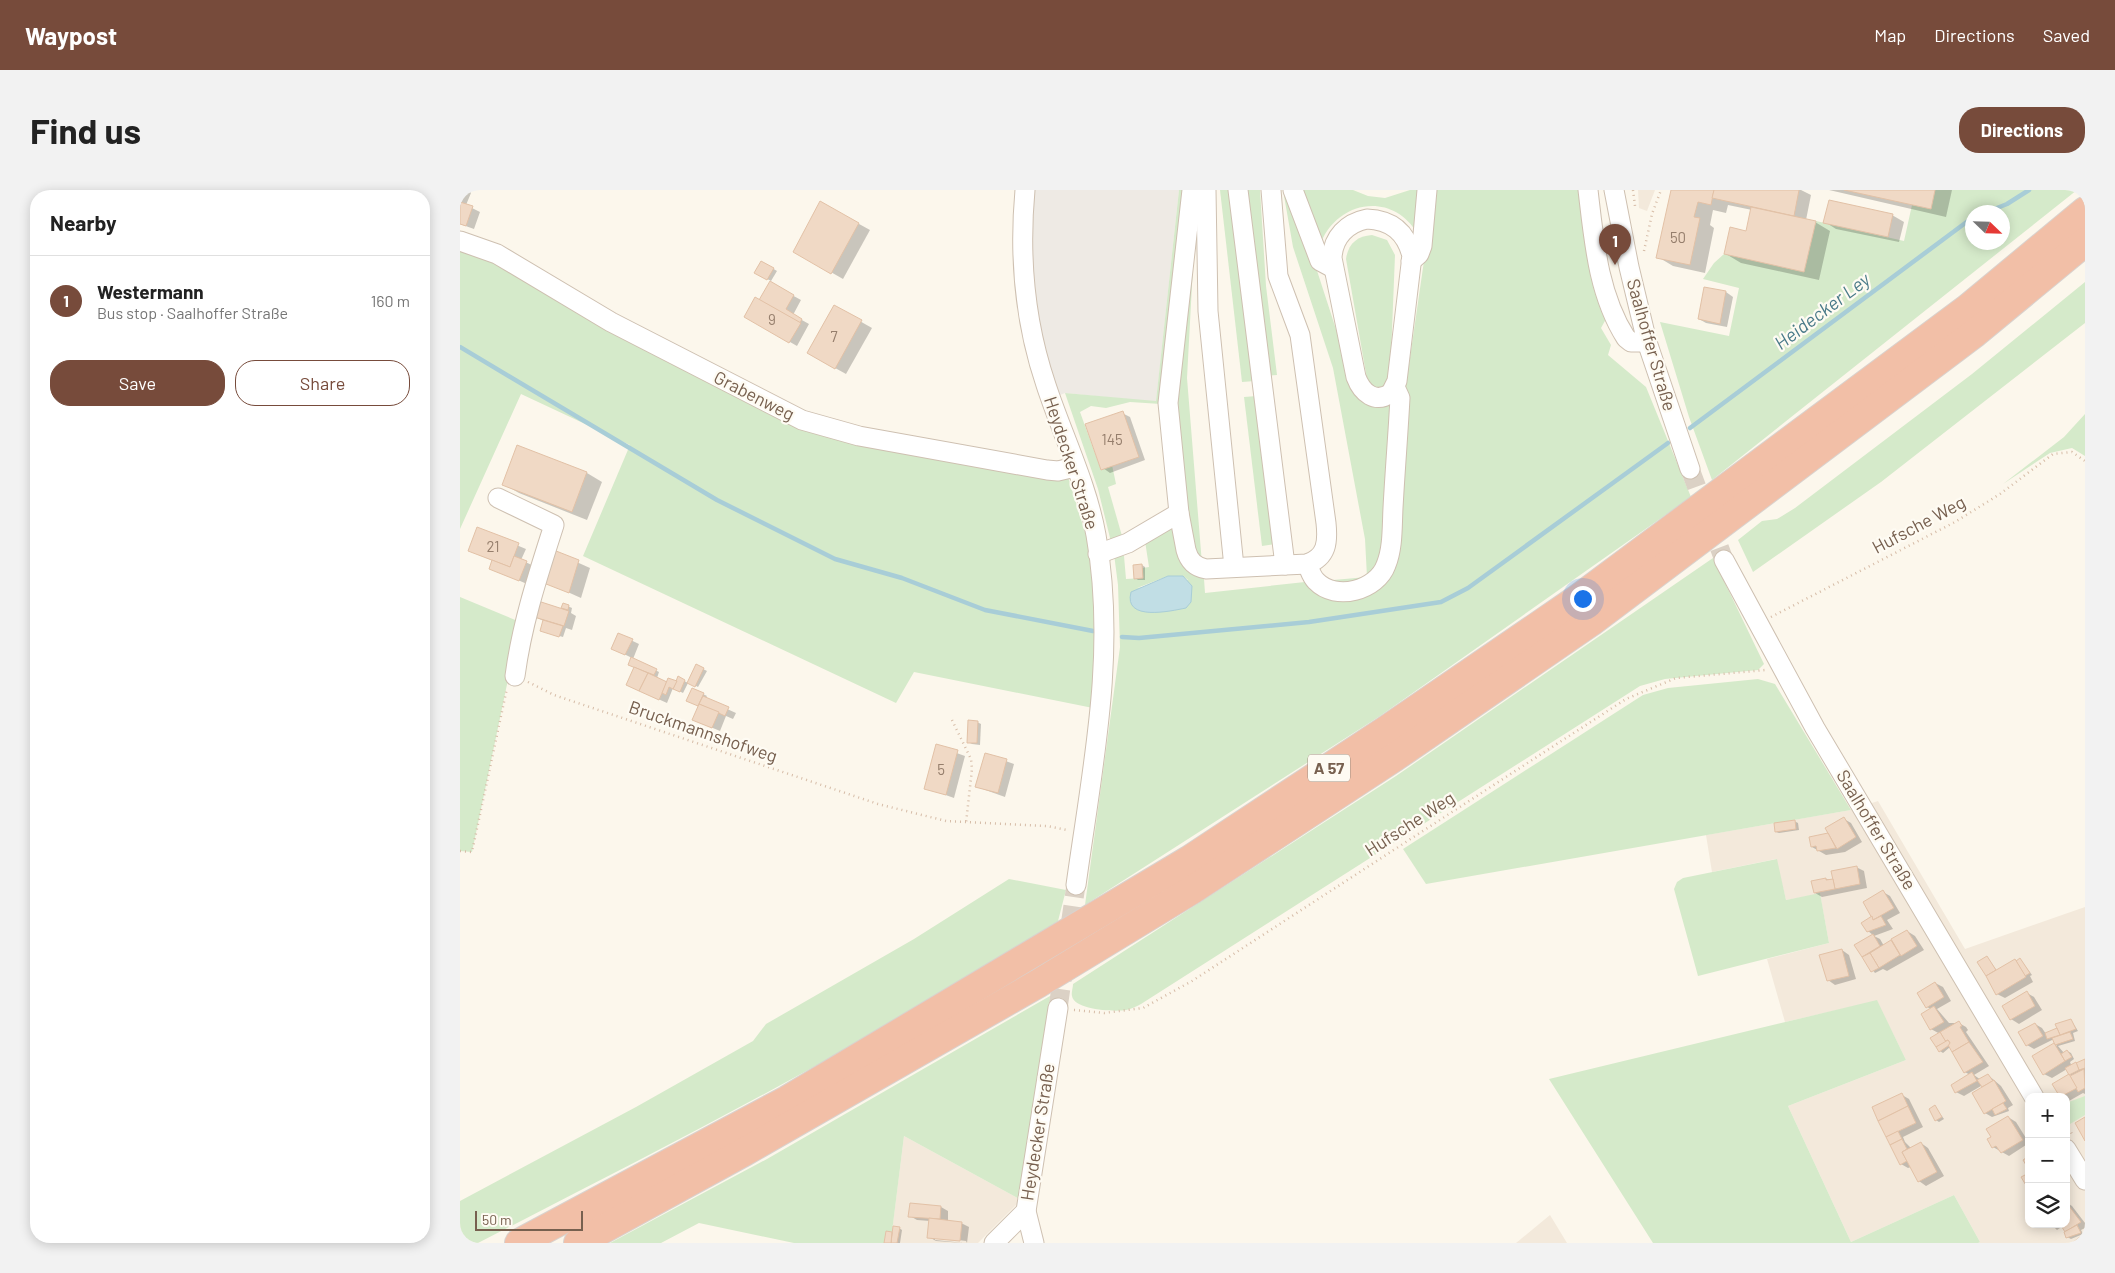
<!DOCTYPE html>
<meta charset="utf-8">
<style>
:root{--surface:#fff;--page:#f2f2f2;--text:#222;--muted:#767676;--line:#e0e0e0;--accent:#774b3b}
body{margin:0;font-family:Barlow,sans-serif;background:var(--page);color:var(--text)}
.controls{position:absolute;right:15px;bottom:15px;display:grid;overflow:hidden;border-radius:10px;box-shadow:0 2px 12px #0003}
.controls button{width:45px;height:45px;display:grid;place-items:center;padding:0;border:0;border-bottom:1px solid var(--line);background:var(--surface);color:var(--text);font:25px sans-serif}
.compass{position:absolute;left:1505px;top:15px;width:45px;height:45px;border-radius:50%;background:var(--surface);box-shadow:0 2px 12px #0003;rotate:113deg}
.scale{position:absolute;left:15px;bottom:12px;width:108px;box-sizing:border-box;padding-left:5px;border:2px solid #77604f;border-top:0;font-size:14px;line-height:18px;white-space:nowrap;color:#77604f;-webkit-text-stroke:4px #fefbf3;paint-order:stroke}
.you{position:absolute;left:1122px;top:408px;width:18px;height:18px;margin:-12px;border:4px solid #fff;border-radius:50%;background:#1a73e8;box-shadow:0 0 0 8px #1a73e833}
.badge{display:grid;place-items:center;width:32px;height:32px;border-radius:50%;background:var(--accent);color:#fff;font-size:16px;font-weight:700}
.pin{position:absolute;translate:-50% -41px;filter:drop-shadow(0 1px 2px #0008)}
.pin::after{content:'';position:absolute;top:26px;width:18px;height:15px;background:inherit;clip-path:polygon(0 0,100% 0,50% 100%)}
.list{margin:0;padding:0;list-style:none}
h2{display:flex;justify-content:space-between;align-items:center;height:65px;margin:0;padding:0 20px;font-size:21px}
h2 small{font-size:16px;font-weight:400;color:var(--muted)}
.list li{display:grid;grid-template-columns:32px 1fr auto;gap:15px;align-items:center;box-sizing:border-box;height:90px;padding:0 20px;border-top:1px solid var(--line)}
.list b{display:block;font-size:19px;white-space:nowrap}
.list p{margin:0;font-size:16px;white-space:nowrap;color:var(--muted)}
.list em{font-size:16px;font-style:normal;color:var(--muted)}
.actions{display:flex;gap:10px;padding:15px 20px}
.actions a{flex:1;padding:11px 0;border:1px solid var(--accent);border-radius:20px;text-align:center;font-size:18px;color:var(--accent)}
.actions .main{background:var(--accent);color:#fff}
.icon{flex:none;width:28px;height:28px;fill:none;stroke:currentColor;stroke-width:2;stroke-linecap:round;stroke-linejoin:round}
.map{position:relative;flex:none;width:1625px;height:1053px;overflow:hidden;border-radius:20px}
header{display:flex;align-items:center;gap:30px;box-sizing:border-box;height:70px;padding:0 25px;background:var(--accent);color:#fff}
header strong{font-size:24px}
nav{display:flex;gap:28px;margin-inline-start:auto;font-size:18px}
.intro{display:flex;align-items:center;justify-content:space-between;box-sizing:border-box;height:120px;padding:0 30px}
h1{margin:0;font-size:35px}
.button{padding:12px 22px;border-radius:20px;background:var(--accent);color:#fff;font-size:18px;font-weight:700}
main{display:flex;gap:30px;padding:0 30px}
aside{flex:1;background:var(--surface);border-radius:20px;box-shadow:0 2px 12px #0003}
.map>svg:first-child{display:block}
</style>
<header>
<strong>Waypost</strong>
<nav><a>Map</a><a>Directions</a><a>Saved</a></nav>
</header>
<div class="intro"><h1>Find us</h1><a class="button">Directions</a></div>
<main>
<aside>
<h2>Nearby<small></small></h2>
<ul class="list">
<li><span class="badge">1</span><div><b>Westermann</b><p>Bus stop · Saalhoffer Straße</p></div><em>160 m</em></li>
</ul>
<div class="actions"><a class="main">Save</a><a>Share</a></div>
</aside>
<div class="map">
<svg width="1625" height="1053" viewBox="0 0 1625 1053">
<rect width="100%" height="100%" fill="#fcf7ec"/>
<g fill="#f3e9db" fill-rule="evenodd">
<path d="M1178,0H1195L1187,21L1179,18Z"/>
<path d="M1418,611L1505,759L1625,717V1053H1518L1520,1052L1494,1005L1391,1052L1328,916L1446,870L1417,811L1325,832L1307,769L1369,753L1360,704L1326,710L1316,669L1252,682L1246,645L1391,620ZM1569,907H1606V1034H1569Z"/>
<path d="M444,946L561,1010L518,1053H424L426,1041H432Z"/>
<path d="M1090,1025L1107,1053H1056Z"/>
</g>
<path fill="#eeeae4" d="M558,0H719L696,212L605,203L583,212L561,140L553,55Z"/>
<g fill="#d5eaca" fill-rule="evenodd">
<path d="M719,0H726L701,214L670,212L646,218L631,216L620,222L641,280L652,275L656,294L648,297L662,346L651,352L638,299L605,203L696,211Z"/>
<path d="M760,0H773L795,191L782,192Z"/>
<path d="M783,0H800L806,96L817,185L804,186Z"/>
<path d="M823,0H830L837,19L897,204C907,217 923,219 936,210L925,367C917,395 886,404 862,391L907,387L905,349L873,178L833,57Z"/>
<path d="M837,0H893L908,6L925,8L950,0H963L957,43C931,0 874,11 859,58Z"/>
<path d="M972,0H1121L1146,129L1141,138L1151,155L1148,165L1186,197L1231,307L920,526L625,715L660,457L658,395L654,364L659,363L664,366L666,389L682,388V378L689,377L685,351L712,332L724,376L744,389L745,403L845,392L917,396L966,57ZM708,386H723L728,390L677,398Z"/>
<path d="M1475,0H1617L1252,290L1229,227L1200,132L1269,146L1279,98L1243,89L1254,73L1264,64L1344,82L1356,31L1444,51L1452,15L1471,19ZM1512,22H1542V52H1512Z"/>
<path d="M735,39L727,188L742,374L735,370L715,238Z"/>
<path d="M912,45L927,50L935,65L930,190L922,200L913,198L907,189L886,69C888,54 897,46 912,45Z"/>
<path d="M0,51L342,230L605,277L632,365L639,421L633,518L454,482L436,513L123,366L170,255L61,204L0,339Z"/>
<path d="M1625,92V133L1421,292L1293,382L1278,350L1302,331L1317,329L1335,318L1512,184Z"/>
<path d="M797,206L816,354L802,356L784,207Z"/>
<path d="M1625,224V266L1612,258L1590,263L1543,294L1604,247Z"/>
<path d="M1253,368L1304,474L1298,480L1205,489L1180,496L681,814C677,816 671,819 666,820C655,822 614,820 612,806C611,803 613,798 613,794L936,586Z"/>
<path d="M0,407L60,432L12,662L0,661Z"/>
<path d="M1298,489L1315,494L1391,620L966,694L943,659L1183,505L1208,498Z"/>
<path d="M1317,669L1326,710L1360,703L1369,753L1238,786L1214,699L1217,692L1223,688Z"/>
<path d="M549,689L606,700L598,731C413,852 215,952 18,1053H0V1011L176,917L293,851L306,834L454,749Z"/>
<path d="M590,806L588,842L561,1010L444,946L432,1042L426,1041L424,1053H334L239,1033L201,1053H150L307,969Z"/>
<path d="M1417,810L1446,870L1328,916L1391,1052L1494,1005L1520,1052L1518,1053H1193L1089,889Z"/>
<path d="M1625,906V925L1610,934L1606,927V913Z"/>
</g>
<path fill="#c1dee5" stroke="#a8cdd7" d="M708,386H723L732,396L731,412L726,418C711,421 663,432 671,402Z"/>
<g fill="#0003">
<path d="M0,0H9L11,3L6,15L20,22L14,39L0,34Z"/>
<path d="M1212,0H1341L1351,5L1346,30L1355,32L1370,41L1359,90L1281,73L1266,64L1287,43L1292,20L1268,15L1266,23L1253,20L1250,35L1254,38L1245,83L1213,76L1198,67Z"/>
<path d="M1369,0H1492L1486,27Z"/>
<path d="M361,13L410,40L383,89L334,61Z"/>
<path d="M1432,25L1444,32L1439,52L1376,39L1365,32Z"/>
<path d="M302,72L317,81L311,91L296,83Z"/>
<path d="M310,93L341,110L333,125L349,134L337,156L286,127L300,111Z"/>
<path d="M1266,102L1273,107L1267,137L1246,133L1239,129Z"/>
<path d="M375,117L412,138L386,184L348,163Z"/>
<path d="M662,223L670,227L685,270L650,283L643,278Z"/>
<path d="M58,257L127,283L142,292L127,330L59,303L43,294Z"/>
<path d="M18,339L66,359L61,370L74,376L67,394L30,378L33,371L9,360Z"/>
<path d="M92,361L130,378L121,408L83,391Z"/>
<path d="M682,375L685,377V390H678L675,388Z"/>
<path d="M103,414L112,418L111,423L116,426L112,440L106,438L103,447L85,442L84,431L72,426L102,420Z"/>
<path d="M158,444L179,454L173,469L199,482L197,488L208,493L210,490L217,493L219,488L228,493L223,503L213,498L207,513L167,495L175,477L170,474L172,468L152,458Z"/>
<path d="M237,476L247,481L238,497L229,492Z"/>
<path d="M233,499L247,506L245,509L276,523L273,529L266,526L260,541L241,533L240,516L231,512Z"/>
<path d="M517,532L521,534L520,555L512,554L508,552Z"/>
<path d="M477,556L505,566L494,608L466,598Z"/>
<path d="M526,564L554,574L545,607L517,597Z"/>
<path d="M1384,629L1391,633L1402,652L1385,662L1366,665L1352,657L1369,644Z"/>
<path d="M1334,631L1338,633L1339,640L1319,643L1316,642Z"/>
<path d="M1396,677L1404,681L1407,698L1362,707L1355,703L1366,689L1374,690Z"/>
<path d="M1423,702L1430,706L1440,723L1427,730L1433,739L1414,746L1420,749L1424,756L1447,741L1455,746L1464,760L1427,781L1423,779L1415,783L1402,766L1413,745L1408,741Z"/>
<path d="M1382,760L1389,765L1396,789L1375,795L1368,790Z"/>
<path d="M1527,767L1537,781L1560,769L1572,785L1570,786L1573,792L1545,808L1537,804L1527,786Z"/>
<path d="M1475,793L1483,797L1491,811L1477,819L1489,833H1499L1506,837L1508,840L1506,842L1529,876L1514,885L1521,890L1528,885L1541,896L1553,915L1548,918L1549,921L1532,927L1525,923L1526,893L1504,906L1496,902L1510,885L1505,882L1490,857L1483,863L1480,861V844L1471,839V819L1467,817Z"/>
<path d="M1567,803L1574,807L1582,820L1559,834L1551,829L1544,816Z"/>
<path d="M1611,830L1618,841L1613,843L1615,851L1598,856L1604,863L1607,861L1611,863L1614,869L1610,872L1612,877L1625,871V904L1623,903L1609,911L1606,907H1601L1594,894L1612,887L1607,879L1592,888L1584,884L1594,854L1597,856L1594,849L1574,859L1567,855L1575,834L1582,838L1586,844L1599,839Z"/>
<path d="M1442,905L1449,909L1463,937L1443,947L1445,952L1451,958L1461,953L1468,958L1484,986L1466,996L1459,991L1451,977L1448,978L1441,974L1431,955Z"/>
<path d="M1475,917L1484,929L1479,932L1476,930Z"/>
<path d="M1548,927L1556,932L1569,953L1549,966L1533,957V947Z"/>
<path d="M1606,1012L1612,1016L1625,1033V1038L1621,1040L1623,1044L1611,1049L1607,1047L1603,1036L1597,1040L1591,1034H1606Z"/>
<path d="M451,1014L481,1017L488,1021V1031L501,1033L509,1037L507,1053L506,1051L475,1047V1050L504,1053L476,1051L469,1047L470,1031L457,1030L450,1026Z"/>
<path d="M439,1038L442,1040L440,1053H426L427,1042L433,1043Z"/>
<path d="M1624,1046L1625,1053H1614Z"/>
</g>
<g fill="none" stroke-linecap="round" stroke-linejoin="round">
<g stroke="#a8cdd7" stroke-width="4.5">
<path d="M1527,22L1547,14L1569,0"/>
<path d="M0,157L257,310L375,369L442,388L525,420L633,441"/>
<path d="M1230,238L1512,28"/>
<path d="M662,447L679,448L849,432L981,412L1008,398L1208,253"/>
</g>
</g>
<g fill="#f0d9c5" stroke="#e2c1a6">
<path d="M1211,0H1254L1251,15L1238,12L1234,27L1240,28L1230,75L1196,68Z"/>
<path d="M1254,0H1339L1334,26L1252,8Z"/>
<path d="M1384,0H1475L1471,19Z"/>
<path d="M1369,10L1433,24L1428,47L1363,33Z"/>
<path d="M360,11L399,33L371,84L333,62Z"/>
<path d="M0,12L13,16L6,36L0,34Z"/>
<path d="M1291,17L1356,31L1344,82L1264,64L1270,37L1286,41Z"/>
<path d="M301,71L314,78L307,90L294,83Z"/>
<path d="M310,91L334,105L326,119L342,129L340,133L299,110Z"/>
<path d="M1244,97L1266,101L1260,134L1238,129Z"/>
<path d="M295,107L341,133L329,153L284,127Z"/>
<path d="M374,115L402,130L375,179L347,163Z"/>
<path d="M663,221L679,267L641,280L625,234Z"/>
<path d="M57,255L127,282L112,322L42,295Z"/>
<path d="M17,337L59,353L50,377L8,361Z"/>
<path d="M91,359L119,370L109,403L81,392Z"/>
<path d="M54,366L67,371L59,391L29,379L32,370L50,377Z"/>
<path d="M682,374L683,388L674,389L673,375Z"/>
<path d="M75,410L109,421L104,436L71,426Z"/>
<path d="M103,413L109,415L108,420L101,418Z"/>
<path d="M83,430L103,436L99,447L80,441Z"/>
<path d="M158,443L173,449L165,465L151,459Z"/>
<path d="M171,467L197,479L194,485L168,475Z"/>
<path d="M236,474L244,478L235,497L227,493Z"/>
<path d="M174,477L188,483L179,501L166,495Z"/>
<path d="M188,483L207,492L199,510L179,501Z"/>
<path d="M218,486L225,490L220,502L213,499Z"/>
<path d="M208,488L217,491L213,499L209,497L206,505L202,503Z"/>
<path d="M232,498L244,503L238,516L226,511Z"/>
<path d="M243,506L269,517L265,526L239,514Z"/>
<path d="M239,514L259,522L252,538L232,530Z"/>
<path d="M508,530L518,531L517,553H507Z"/>
<path d="M476,554L498,560L486,605L464,599Z"/>
<path d="M525,563L547,569L538,603L515,597Z"/>
<path d="M1384,627L1396,647L1377,659L1365,638Z"/>
<path d="M1335,630L1336,639L1315,642L1314,633Z"/>
<path d="M1368,643L1376,658L1357,661L1356,656L1351,657L1349,647Z"/>
<path d="M1397,676L1400,694L1375,699L1371,681Z"/>
<path d="M1366,688V690L1373,689L1375,699L1354,703L1351,691Z"/>
<path d="M1423,700L1434,718L1413,730L1403,712Z"/>
<path d="M1412,726L1413,730L1421,726L1426,735L1407,742L1401,733Z"/>
<path d="M1447,740L1457,756L1441,766L1431,749Z"/>
<path d="M1413,744L1420,756L1402,767L1394,755Z"/>
<path d="M1431,750L1440,765L1419,778L1410,763Z"/>
<path d="M1382,759L1389,786L1367,791L1359,765Z"/>
<path d="M1410,763L1419,778L1411,782L1402,767Z"/>
<path d="M1527,766L1536,780L1526,786L1517,772Z"/>
<path d="M1560,768L1570,783L1565,786L1556,771Z"/>
<path d="M1555,769L1566,787L1536,805L1526,786Z"/>
<path d="M1475,792L1484,807L1466,818L1457,803Z"/>
<path d="M1567,801L1575,816L1550,830L1542,816Z"/>
<path d="M1474,816L1484,832L1470,840L1461,824Z"/>
<path d="M1611,829L1616,839L1600,845L1595,834Z"/>
<path d="M1499,831L1502,836L1500,837L1509,852L1492,862L1488,855L1490,853L1488,850L1485,851L1480,842Z"/>
<path d="M1575,833L1583,846L1566,856L1558,842Z"/>
<path d="M1597,838L1600,845L1587,849L1585,843Z"/>
<path d="M1480,842L1486,852L1476,857L1470,848Z"/>
<path d="M1610,842L1613,849L1595,855L1592,848Z"/>
<path d="M1488,850L1490,853L1488,856L1479,862L1476,857Z"/>
<path d="M1509,852L1523,872L1504,883L1492,862Z"/>
<path d="M1594,853L1605,871L1583,885L1572,866Z"/>
<path d="M1607,860L1612,867L1605,871L1601,864Z"/>
<path d="M1625,869V878L1619,880L1616,873Z"/>
<path d="M1616,872L1619,880L1609,885L1605,878Z"/>
<path d="M1624,879L1625,898L1618,902L1610,886Z"/>
<path d="M1512,882L1517,891L1495,903L1491,895Z"/>
<path d="M1528,884L1533,891L1522,897L1517,890Z"/>
<path d="M1609,884L1617,898L1600,907L1592,894Z"/>
<path d="M1534,890L1546,911L1524,924L1512,903Z"/>
<path d="M1442,903L1448,916L1418,931L1412,917Z"/>
<path d="M1543,913L1547,919L1535,925L1532,919Z"/>
<path d="M1475,915L1482,927L1475,931L1469,919Z"/>
<path d="M1448,916L1456,933L1426,947L1418,931Z"/>
<path d="M1548,926L1563,950L1541,963L1536,956L1532,958L1527,949L1531,947L1526,939Z"/>
<path d="M1625,927V951L1615,933Z"/>
<path d="M1438,941L1442,949L1430,955L1426,947Z"/>
<path d="M1442,949L1447,959L1442,962L1447,971L1440,975L1430,955Z"/>
<path d="M1461,952L1477,982L1458,992L1442,962Z"/>
<path d="M1569,966V980L1563,970Z"/>
<path d="M1569,983V996L1567,997L1561,987Z"/>
<path d="M1606,1012L1621,1032L1605,1042L1600,1034H1606Z"/>
<path d="M450,1013L481,1016L480,1029L448,1027Z"/>
<path d="M469,1028L502,1032L500,1051L467,1048Z"/>
<path d="M1617,1035L1621,1043L1606,1048L1604,1042Z"/>
<path d="M433,1036L440,1037L437,1053H431Z"/>
<path d="M426,1041L432,1042L431,1053H424Z"/>
<path d="M1624,1044L1625,1051L1612,1053Z"/>
</g>
<g fill="none" stroke-linecap="round" stroke-linejoin="round">
<g stroke="#dbd1c5" stroke-width="19" stroke-dasharray="19 9" stroke-linecap="butt">
<path d="M1230,279L1264,370"/>
<path d="M598,818L616,695"/>
</g>
<g stroke="#cec0b1" stroke-width="21">
<g id="minor">
<path d="M565,0C559,65 565,133 586,195C602,244 627,294 636,345C657,463 632,579 616,695"/>
<path d="M732,0L708,213L719,323L726,360C729,371 735,377 746,379L847,374C867,367 868,352 866,333L840,145L818,86L811,0"/>
<path d="M746,0L748,121L774,377"/>
<path d="M778,0L825,375"/>
<path d="M833,0L860,71L873,78"/>
<path d="M1128,0C1134,51 1138,104 1166,148L1171,152H1187"/>
<path d="M1154,0L1169,77L1187,152L1230,279"/>
<path d="M907,29C931,30 946,42 952,66L937,191L931,203C915,214 902,203 896,187L872,68C873,47 887,33 907,29Z"/>
<path d="M0,51L37,64L151,132L342,230L399,246L587,280L598,281L615,277"/>
<path d="M951,71L959,64L962,56L967,0"/>
<path d="M38,308L94,335C78,385 62,433 55,486"/>
<path d="M638,364L668,353L719,323"/>
<path d="M1264,370L1355,538L1574,907"/>
<path d="M847,374C850,380 851,386 856,391C876,412 917,400 926,375C933,358 932,337 933,318C935,281 938,245 940,208L935,197"/>
<path d="M1606,959L1625,990"/>
<path d="M566,1021L574,1053"/>
<path d="M534,1053L566,1021L598,818"/>
</g>
</g>
<g stroke="#d9d2ce" stroke-width="30">
<g id="highway">
<path d="M59,1053L327,910L729,670L926,540L1116,410L1508,118L1625,21"/>
<path d="M118,1053L284,962L579,793L732,700L935,567L1131,432L1515,143L1625,52"/>
</g>
</g>
<g stroke="#d6bca7" stroke-width="2.5" stroke-dasharray="1 4" stroke-linecap="butt">
<path d="M1173,0L1175,16"/>
<path d="M1184,61L1192,24L1201,0"/>
<path d="M1311,427L1495,332L1540,304L1593,264L1612,262L1625,271"/>
<path d="M68,492L94,505L418,614L486,631L587,636L607,640"/>
<path d="M492,530L511,569L512,579L506,633"/>
<path d="M0,661L12,662L47,498"/>
<path d="M614,820L644,823L683,818L732,791L1166,509L1216,488L1305,480"/>
<path d="M1606,934L1612,944"/>
</g>
<use href="#minor" stroke="#fff" stroke-width="19"/>
<use href="#highway" stroke="#f2bfa7" stroke-width="28"/>
</g>
<g text-anchor="middle" stroke-width="4.5" stroke-linejoin="round" paint-order="stroke">
<g font-size="15" fill="#957e6c">
<text x="1218" y="53">50</text>
<text x="312" y="135">9</text>
<text x="374" y="152">7</text>
<text x="652" y="255">145</text>
<text x="33" y="362">21</text>
<text x="481" y="585">5</text>
</g>
<rect fill="#fefbf3" stroke="#a08e80" stroke-width="1" x="848" y="564.5" width="42" height="27" rx="4"/>
<g font-size="16" font-weight="bold" fill="#77604f">
<text x="869" y="584">A 57</text>
</g>
<g font-size="18" fill="#77604f" stroke="#fefbf3">
<text transform="translate(1191 155) rotate(74)" y="6">Saalhoffer Straße</text>
<text transform="translate(294 206) rotate(27)" y="6">Grabenweg</text>
<text transform="translate(611 273) rotate(72)" y="6">Heydecker Straße</text>
<text transform="translate(1459 335) rotate(-28)" y="6">Hufsche Weg</text>
<text transform="translate(243 542) rotate(19)" y="6">Bruckmannshofweg</text>
<text transform="translate(950 634) rotate(-33)" y="6">Hufsche Weg</text>
<text transform="translate(1416 640) rotate(59)" y="6">Saalhoffer Straße</text>
<text transform="translate(578 942) rotate(-81)" y="6">Heydecker Straße</text>
</g>
<g font-size="19" font-style="italic" fill="#497a89" stroke="#fefbf3">
<text transform="translate(1362 121) rotate(-37)" y="7">Heidecker Ley</text>
</g>
</g>
</svg>
<div class="controls">
<button>+</button>
<button>−</button>
<button><svg class="icon" aria-label="layers" viewBox="0 0 24 24"><path d="M12 4l9 5-9 5-9-5zM3 14l9 5 9-5"/></svg></button>
</div>
<svg class="compass" viewBox="-18 -18 36 36"><path d="M0-13l5 13h-10z" fill="#e53935"/><path d="M0 13l5-13h-10z" fill="#767676"/></svg>
<div class="scale">50 m</div>
<div class="you"></div>
<div class="pin badge" style="left:1155px;top:75px">1</div>
</div>
</main>
